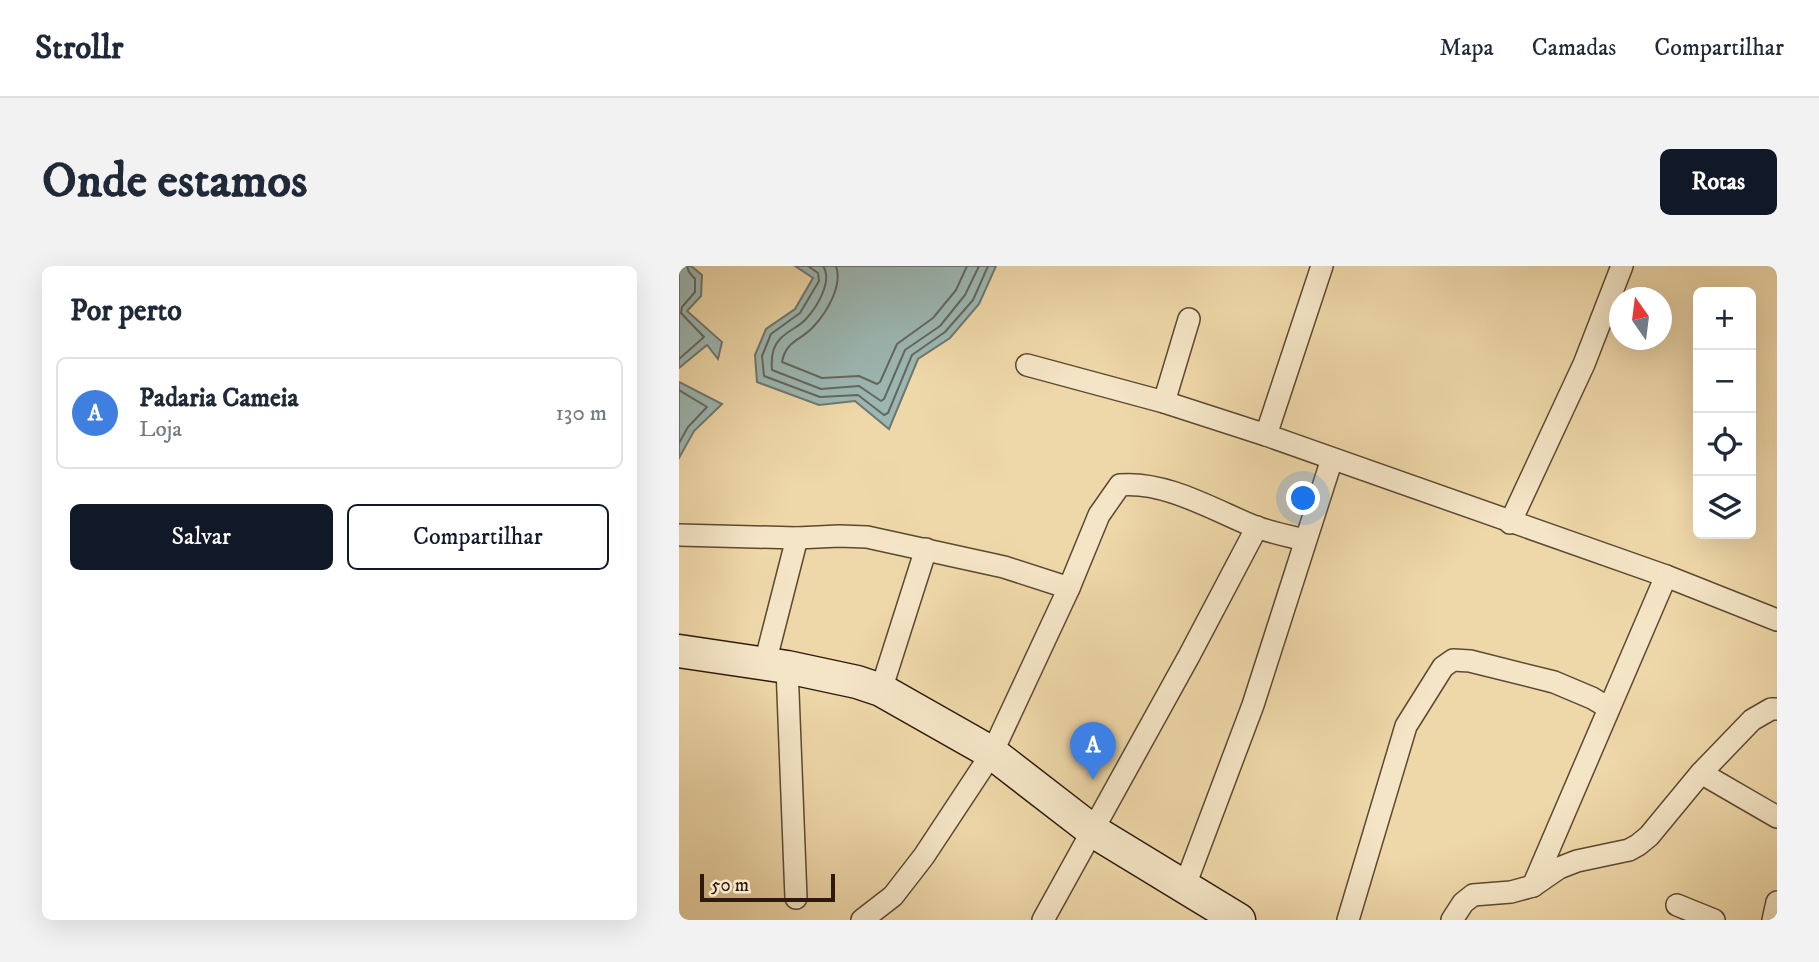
<!DOCTYPE html>
<html lang="pt">
<meta charset="utf-8">
<style>
:root{--surface:#fff;--page:#f2f2f3;--text:#1f2937;--muted:#747a83;--line:#e0e1e3;--accent:#111827}
body{margin:0;font-family:"IM FELL DW Pica",serif;background:var(--page);color:var(--text)}
.controls{position:absolute;right:21px;top:21px;display:grid;overflow:hidden;border-radius:10px;box-shadow:0 7px 28px #0002}
.controls button{width:63px;height:63px;display:grid;place-items:center;padding:0;border:0;border-bottom:2px solid var(--line);background:var(--surface);color:var(--text);font:35px sans-serif}
.compass{position:absolute;left:930px;top:21px;width:63px;height:63px;border-radius:50%;background:var(--surface);box-shadow:0 7px 28px #0002;rotate:346deg}
.scale{position:absolute;left:21px;bottom:18px;width:135px;box-sizing:border-box;padding-left:7px;border:4px solid #2c1a0c;border-top:0;font-size:19px;line-height:24px;white-space:nowrap;color:#2c1a0c;-webkit-text-stroke:5px #f4e5c6;paint-order:stroke}
.you{position:absolute;left:625px;top:233px;width:24px;height:24px;margin:-18px;border:5px solid #fff;border-radius:50%;background:#1a73e8;box-shadow:0 0 0 10px #1a73e833}
.badge{display:grid;place-items:center;width:46px;height:46px;border-radius:50%;background:var(--accent);color:#fff;font-size:23px;font-weight:700}
.pin{position:absolute;translate:-50% -58px;filter:drop-shadow(0 2px 4px #0008)}
.pin::after{content:'';position:absolute;top:37px;width:24px;height:21px;background:inherit;clip-path:polygon(0 0,100% 0,50% 100%)}
.list{margin:0;padding:0;list-style:none}
h2{display:flex;justify-content:space-between;align-items:center;height:91px;margin:0;padding:0 28px;font-size:30px}
h2 small{font-size:23px;font-weight:400;color:var(--muted)}
.list li{display:grid;grid-template-columns:46px 1fr auto;gap:21px;align-items:center;box-sizing:border-box;height:112px;margin:0 14px 14px;padding:0 14px;border:2px solid var(--line);border-radius:10px}
.list b{display:block;font-size:26px;white-space:nowrap}
.list p{margin:0;font-size:23px;white-space:nowrap;color:var(--muted)}
.list em{font-size:23px;font-style:normal;color:var(--muted)}
.actions{display:flex;gap:14px;padding:21px 28px}
.actions a{flex:1;padding:16px 0;border:2px solid var(--accent);border-radius:10px;text-align:center;font-size:24px;color:var(--accent)}
.actions .main{background:var(--accent);color:#fff}
.icon{flex:none;width:38px;height:38px;fill:none;stroke:currentColor;stroke-width:2;stroke-linecap:round;stroke-linejoin:round}
.map{position:relative;flex:none;width:1098px;height:654px;overflow:hidden;border-radius:10px}
header{display:flex;align-items:center;gap:42px;box-sizing:border-box;height:98px;padding:0 35px;background:var(--surface);border-bottom:2px solid var(--line)}
header strong{font-size:33px}
nav{display:flex;gap:38px;margin-inline-start:auto;font-size:24px}
.intro{display:flex;align-items:center;justify-content:space-between;box-sizing:border-box;height:168px;padding:0 42px}
h1{margin:0;font-size:49px}
.button{padding:18px 32px;border-radius:10px;background:var(--accent);color:#fff;font-size:24px;font-weight:700}
main{display:flex;gap:42px;padding:0 42px}
aside{flex:1;background:var(--surface);border-radius:10px;box-shadow:0 7px 28px #0002}
.map>svg:first-child{display:block}
</style>
<header>
<strong>Strollr</strong>
<nav><a>Mapa</a><a>Camadas</a><a>Compartilhar</a></nav>
</header>
<div class="intro"><h1>Onde estamos</h1><a class="button">Rotas</a></div>
<main>
<aside>
<h2>Por perto<small></small></h2>
<ul class="list">
<li><span class="badge" style="background:#3f7fe0">A</span><div><b>Padaria Cameia</b><p>Loja</p></div><em>130 m</em></li>
</ul>
<div class="actions"><a class="main">Salvar</a><a>Compartilhar</a></div>
</aside>
<div class="map">
<svg width="1098" height="654" viewBox="0 0 1098 654">
<rect width="100%" height="100%" fill="#eed7a8"/>
<filter id="stains"><feTurbulence type="fractalNoise" baseFrequency=".00286" numOctaves="4"/><feColorMatrix values="0 0 0 0 .2 0 0 0 0 .09 0 0 0 0 .02 0 0 0 .5 -.17"/></filter>
<radialGradient id="worn" r=".72"><stop offset=".6" stop-color="#630" stop-opacity="0"/><stop offset="1" stop-color="#630" stop-opacity=".3"/></radialGradient>
<g fill="#9cb7b2" stroke="#6f7870" stroke-width="2">
<path d="M0,0H12L23,9L22,30L8,45L43,76L39,93L28,79L0,102Z"/>
<path d="M116,0H317L300,38L271,72L239,93L210,163L176,135L140,139L78,116L76,89L87,63L116,43L134,12Z"/>
<path d="M0,116L43,138L15,165L0,192Z"/>
</g>
<g fill="none" stroke-linecap="round" stroke-linejoin="round">
<g stroke="#64685f" stroke-width="2">
<path d="M129,0L139,7L140,15L121,47L92,68L83,90L85,110L141,131L179,129L205,149L209,147L233,89L266,66L294,34L309,0"/>
<path d="M144,0C154,15 138,41 127,53C120,61 108,65 101,73C93,81 92,93 93,104L142,123L180,120L202,135L205,133L226,84L261,60L286,29L300,0"/>
<path d="M157,0C164,19 148,46 135,60C122,75 107,74 103,96L143,112L180,110L198,118L201,116L218,78L254,52L277,24L288,0"/>
<path d="M0,93L25,71L2,47L3,41L16,26V13L10,6L8,0"/>
<path d="M0,124L28,141L9,161L0,177"/>
</g>
<g stroke="#5c4933" stroke-width="24">
<g id="street">
<path d="M348,99L485,136L587,169L987,310L1098,354"/>
<path d="M485,136L510,53"/>
<path d="M587,169L643,0"/>
<path d="M831,257L905,98L943,0"/>
<path d="M0,269L118,272L160,270L188,271L325,301L390,322"/>
<path d="M86,397L118,272"/>
<path d="M108,401L117,632"/>
<path d="M202,424L247,283"/>
<path d="M1022,507L1098,551"/>
<path d="M854,620L987,310"/>
<path d="M505,622L574,439L653,193"/>
<path d="M998,639L1035,654"/>
<path d="M183,654L214,630L245,590L313,487L390,322L420,249L441,219C486,215 533,243 574,260C590,266 609,270 626,274"/>
<path d="M364,654L510,390L578,261"/>
<path d="M669,654L727,460L764,401L774,394L791,395L875,416L913,432L930,442"/>
<path d="M773,654L784,637L794,629L832,626L854,620L880,602L898,595L950,584L959,579L970,570L1022,507L1073,454L1092,443H1098"/>
<path d="M1094,654L1098,636"/>
</g>
</g>
<g stroke="#2c1a0c" stroke-width="35">
<path id="secondary" d="M0,385L108,401L178,416L202,424L313,487L414,565L560,654"/>
</g>
<use href="#street" stroke="#f4e5c6" stroke-width="21"/>
<use href="#secondary" stroke="#f4e5c6" stroke-width="32"/>
</g>
<rect width="100%" height="100%" filter="url(#stains)"/>
<rect width="100%" height="100%" fill="url(#worn)"/>
</svg>
<div class="controls">
<button>+</button>
<button>−</button>
<button><svg class="icon" aria-label="locate" viewBox="0 0 24 24"><circle cx="12" cy="12" r="6"/><path d="M12 2v4M12 18v4M2 12h4M18 12h4"/></svg></button>
<button><svg class="icon" aria-label="layers" viewBox="0 0 24 24"><path d="M12 4l9 5-9 5-9-5zM3 14l9 5 9-5"/></svg></button>
</div>
<svg class="compass" viewBox="-18 -18 36 36"><path d="M0-13l5 13h-10z" fill="#e53935"/><path d="M0 13l5-13h-10z" fill="#747a83"/></svg>
<div class="scale">50 m</div>
<div class="you"></div>
<div class="pin badge" style="left:414px;top:514px;background:#3f7fe0">A</div>
</div>
</main>
